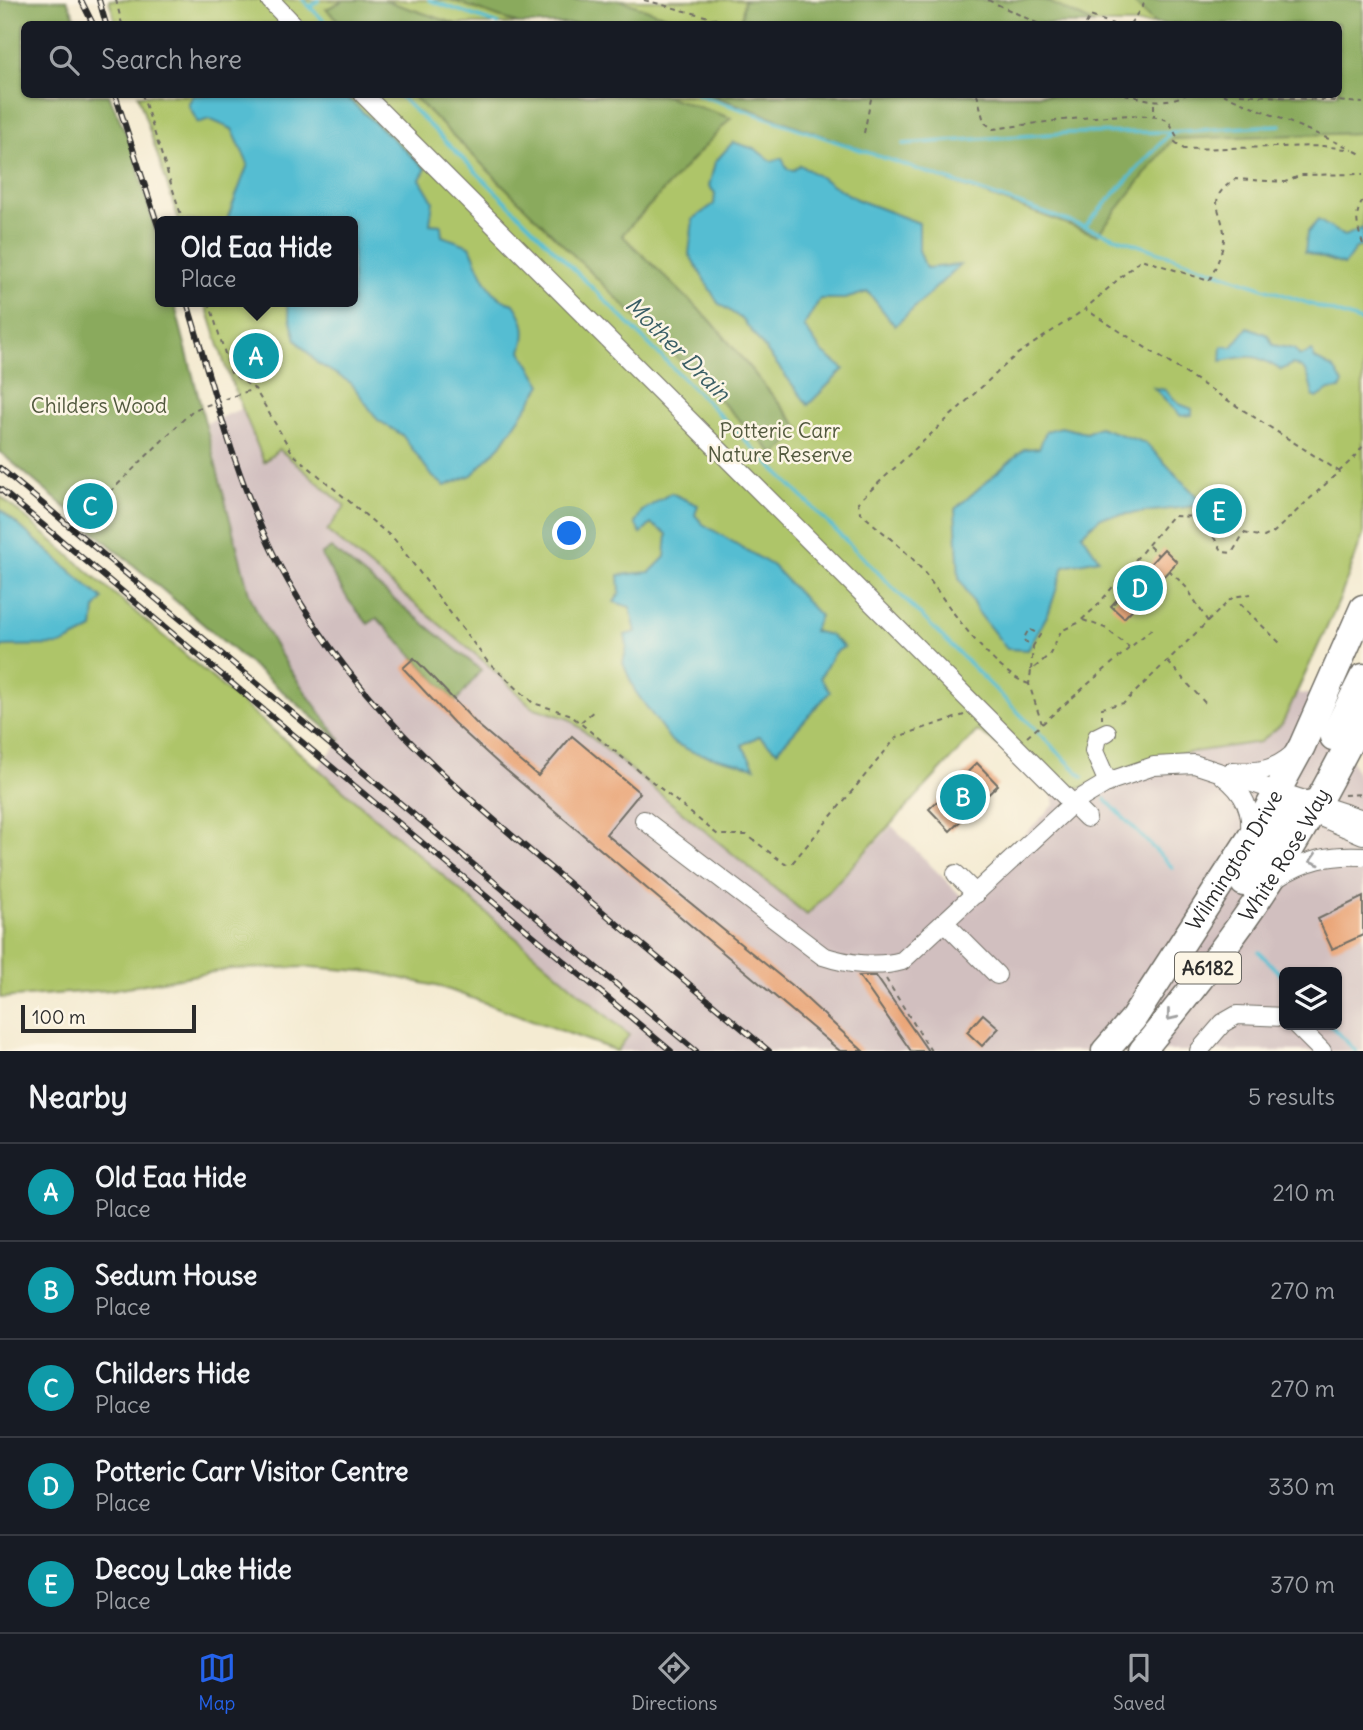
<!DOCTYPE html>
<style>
:root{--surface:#171b24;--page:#242831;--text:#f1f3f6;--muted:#9ea1a6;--line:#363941;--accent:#2563eb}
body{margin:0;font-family:Delius,sans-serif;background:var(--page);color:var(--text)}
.controls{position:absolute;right:21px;bottom:21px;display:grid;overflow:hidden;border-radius:10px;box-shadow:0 2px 5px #0004}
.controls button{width:63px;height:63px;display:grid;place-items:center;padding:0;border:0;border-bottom:2px solid var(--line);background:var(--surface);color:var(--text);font:35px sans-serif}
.scale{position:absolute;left:21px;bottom:18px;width:175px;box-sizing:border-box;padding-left:7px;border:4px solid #2b2b2b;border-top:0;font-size:19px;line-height:24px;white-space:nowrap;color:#2b2b2b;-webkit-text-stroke:5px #fcf5e5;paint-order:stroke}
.you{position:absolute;left:570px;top:534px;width:24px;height:24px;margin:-18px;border:5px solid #fff;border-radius:50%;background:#1a73e8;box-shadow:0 0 0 10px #1a73e833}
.badge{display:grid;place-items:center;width:46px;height:46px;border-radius:50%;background:var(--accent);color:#fff;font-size:23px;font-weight:700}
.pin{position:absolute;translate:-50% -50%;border:4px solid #fff;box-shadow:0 2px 7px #0006}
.popup{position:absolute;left:155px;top:216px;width:203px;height:91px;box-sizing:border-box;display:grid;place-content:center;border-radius:10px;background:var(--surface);filter:drop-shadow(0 2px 5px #0005);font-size:23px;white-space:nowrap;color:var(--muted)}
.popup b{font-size:26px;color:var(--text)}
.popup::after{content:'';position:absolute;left:50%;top:100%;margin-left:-14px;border:14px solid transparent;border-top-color:var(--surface)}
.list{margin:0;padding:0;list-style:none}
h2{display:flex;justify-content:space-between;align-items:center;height:91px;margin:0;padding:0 28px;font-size:30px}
h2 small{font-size:23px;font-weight:400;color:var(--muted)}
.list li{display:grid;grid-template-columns:46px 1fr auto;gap:21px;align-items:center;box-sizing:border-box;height:98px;padding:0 28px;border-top:2px solid var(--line)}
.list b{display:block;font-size:26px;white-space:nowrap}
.list p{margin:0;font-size:23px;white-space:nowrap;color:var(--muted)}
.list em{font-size:23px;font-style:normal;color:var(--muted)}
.icon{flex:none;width:38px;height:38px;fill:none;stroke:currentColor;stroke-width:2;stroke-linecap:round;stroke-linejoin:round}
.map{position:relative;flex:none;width:1363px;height:1051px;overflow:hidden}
.search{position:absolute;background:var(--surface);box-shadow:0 2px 5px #0004;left:21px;right:21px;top:21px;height:77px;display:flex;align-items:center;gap:18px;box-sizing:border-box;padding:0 24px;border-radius:10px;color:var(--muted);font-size:26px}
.sheet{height:581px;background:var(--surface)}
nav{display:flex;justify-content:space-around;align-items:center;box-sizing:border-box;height:98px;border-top:2px solid var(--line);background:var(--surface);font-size:19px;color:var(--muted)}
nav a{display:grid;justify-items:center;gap:4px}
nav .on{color:var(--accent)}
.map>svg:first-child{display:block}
</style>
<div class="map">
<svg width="1363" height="1051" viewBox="0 0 1363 1051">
<rect width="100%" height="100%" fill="#fcf5e5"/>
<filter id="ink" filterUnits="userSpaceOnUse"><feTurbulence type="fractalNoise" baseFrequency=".0143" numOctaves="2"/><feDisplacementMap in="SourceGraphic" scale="14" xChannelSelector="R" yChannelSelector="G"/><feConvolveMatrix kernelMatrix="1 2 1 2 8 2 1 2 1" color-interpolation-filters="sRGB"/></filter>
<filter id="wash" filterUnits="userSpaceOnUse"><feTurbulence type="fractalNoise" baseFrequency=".00686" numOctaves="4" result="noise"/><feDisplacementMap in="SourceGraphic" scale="28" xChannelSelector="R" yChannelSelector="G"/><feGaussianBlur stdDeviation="1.57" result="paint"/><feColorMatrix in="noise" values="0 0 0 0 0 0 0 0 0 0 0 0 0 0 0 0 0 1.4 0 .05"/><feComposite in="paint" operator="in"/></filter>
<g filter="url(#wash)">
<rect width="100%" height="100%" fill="#f4ebd2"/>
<path fill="#d1bfbf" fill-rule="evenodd" d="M243,408L264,462L278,449L346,506L327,531L486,663L532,707L569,719L807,915L892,826L962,897L1054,805L1052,793L1166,756L1260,742L1282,724L1296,693L1325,696L1363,788V1051H617L629,1035L317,769L341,740L281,658L263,628L249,593L207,423ZM1284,972H1337V1025H1284Z"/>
<g fill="#aec569" stroke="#6c784a" stroke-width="2">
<path d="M109,0H1363V535L1339,601L1282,724L1260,742L1166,756L1115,772L1082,788L1067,789L977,731L807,915L569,719L532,707L486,663L327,531L345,506L279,449L264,462L226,368L205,302H352V221H179L138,95L1338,94V24H116Z"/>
<path d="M0,496L629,1035L617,1051L444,988L374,972L310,967L231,969L110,990L0,998Z"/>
</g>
<g fill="#8aaa5d" stroke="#5a6a44" stroke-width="2">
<path d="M0,0H67L78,24H24V94L109,95L133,149L160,249V302H174L249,593C271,648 306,693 341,741L0,452Z"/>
<path d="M344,0H384L456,24H342L326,9Z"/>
<path d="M451,0H620L688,24H518Z"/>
<path d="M744,0H1045L1095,24H741Z"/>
<path d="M1131,0H1363V133L1173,139L1097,235L711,95L1338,94V24H1155Z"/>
<path d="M412,95H663L731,118L622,235L712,322L801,430L775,455Z"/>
<path d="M331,548L481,670L456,702L377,618L368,624L349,601L321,555Z"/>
</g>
<g fill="#55bdd2" stroke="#40747e" stroke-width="2">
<path d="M194,95H344L426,169L420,179L433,201L430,224L441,225L442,236L470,246C480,268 488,299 514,304C525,320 528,332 521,351L542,385L501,445L472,475L445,486L433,477L402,435L378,420L351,383L317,363L296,340L286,302H352V221H229L228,217L248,164L232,129L209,119L198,123L188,104Z"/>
<path d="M733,142L755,149L771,161L782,158L787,169L794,170L800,165L856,199L919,223V250L926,268L960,265L895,326L868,292L845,299H820L804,326L821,351L844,369L808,405L743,320L718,303L689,254L693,219L714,204L715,193L709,186L715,162Z"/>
<path d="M1318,220L1344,236L1363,228V246L1356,248L1344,265L1305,252L1307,233Z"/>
<path d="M1248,327L1268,335L1273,345L1294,349L1300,356L1312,351L1315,359L1334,369L1343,383L1340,389L1329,390L1317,398L1313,396C1309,380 1310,369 1292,364L1281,370C1253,353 1253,355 1221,361L1222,346L1232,347Z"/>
<path d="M1154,388L1165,390L1179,404L1192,409V415L1181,416Z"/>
<path d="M1061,427L1086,433L1099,427L1146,443L1205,505L1101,517L1082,534L1099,559L1064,566L1049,612L1028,650L1007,649L978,612L959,578L955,509L1024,449L1039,448L1046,431Z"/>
<path d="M671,493L698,505L695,515L703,524L773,566L820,616L813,631L830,635L844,647L834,653L820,678L830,692L777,751L759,736L742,745L755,767L693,752L672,742L635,691L623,663L627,646L625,635L636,632L630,607L614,602L620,593L619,575L650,572L665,557L667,534L651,524L641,534L635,523L642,511Z"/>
<path d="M0,509L103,599L95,609L93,629L61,645L3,646L0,649Z"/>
</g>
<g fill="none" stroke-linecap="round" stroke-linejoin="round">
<g stroke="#55bdd2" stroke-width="3.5">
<path d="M303,0L327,24"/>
<path d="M429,0L498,24"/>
<path d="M310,7L319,0"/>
<path d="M398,94L1083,777"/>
<path d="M697,94L1363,322"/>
<path d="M903,144L1067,133L1171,132"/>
<path d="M1085,226L1171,132L1281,125"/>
<path d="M1105,799L1173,868"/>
<path d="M1259,952L1284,978"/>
<path d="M1330,1025L1356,1051"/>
</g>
</g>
<g id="blocks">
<g fill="#e9a273">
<path d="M1164,549L1177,562L1124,618L1111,606Z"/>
<path d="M414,658L478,725L538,776L572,736L640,793L606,834L796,989L863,1051H840L499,764L454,723L403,668Z"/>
<path d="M977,763L998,785L950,831L929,809Z"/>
<path d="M1363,897V935L1332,949L1318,919Z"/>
<path d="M859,976H876L928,1051H911Z"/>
<path d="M983,1014L999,1028L982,1046L967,1032Z"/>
</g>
</g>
</g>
<g filter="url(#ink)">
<use href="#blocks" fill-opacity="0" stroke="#716e65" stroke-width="2"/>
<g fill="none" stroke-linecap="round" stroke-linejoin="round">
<g stroke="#716e65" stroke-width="20">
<g id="minor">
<path d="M270,0L293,24"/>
<path d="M363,94L1087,818"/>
<path d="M1107,732L1097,737L1094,751L1108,783"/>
<path d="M1232,771C1256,773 1274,771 1293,754"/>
<path d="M1223,776C1243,791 1254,812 1249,836"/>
<path d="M1304,810L1363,835"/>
<path d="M644,820L823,956C847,964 877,968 902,961L1073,803L1110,781L1154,766L1194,764L1363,819"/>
<path d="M956,874L976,894"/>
<path d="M1277,878C1305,860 1330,854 1363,856"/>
<path d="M944,922L997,975"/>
<path d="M1296,1025L1322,1051"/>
<path d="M1199,1051L1223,1023L1237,1015L1284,1017"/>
</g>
</g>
<g stroke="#716e65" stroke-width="29">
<g id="highway">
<path d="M1333,737L1363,677"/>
<path d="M1244,883C1263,855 1281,806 1318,802"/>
<path id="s1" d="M1105,1051L1133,1019L1260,823L1302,746L1363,608"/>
<path id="s2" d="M1142,1051C1186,997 1230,943 1268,884C1304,831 1333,774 1363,717"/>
</g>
</g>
<g stroke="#716e65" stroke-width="2" stroke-dasharray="5 5" stroke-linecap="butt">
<path d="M116,0L122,24"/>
<path d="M644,0L735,24"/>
<path d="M988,0L1039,24"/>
<path d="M1086,24L1090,16L1113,24"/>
<path d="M1130,24L1147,0"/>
<path d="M142,94L183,221"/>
<path d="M977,94L984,122L993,129C1026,125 1144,106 1169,121L1177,137L1175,142L1184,149L1323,146L1353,150"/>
<path d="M1125,94C1147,100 1165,105 1187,94"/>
<path d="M1223,94L1350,148"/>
<path d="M1240,94L1363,103"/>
<path d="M1154,104V116"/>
<path d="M864,133L872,94"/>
<path d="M1355,151L1363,155"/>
<path d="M1363,201C1353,214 1358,230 1363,244"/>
<path d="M209,302L231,373L255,389L293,454L395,540L487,661L533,703L569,714L718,835H747L785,864L793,862L897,737L964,715"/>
<path d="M231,373L253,358"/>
<path d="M1340,472L1085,309L1141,259L1209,281C1215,270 1226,245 1224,232C1220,205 1206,200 1235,179L1285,182L1301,175L1363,174"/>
<path d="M103,499L193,410L254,389"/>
<path d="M1149,546L1158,555"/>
<path d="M1169,570L1187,588L1208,622"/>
<path d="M1240,604L1283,646"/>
<path d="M1083,620L1105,628L1129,647"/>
<path d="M1168,662L1206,704"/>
<path d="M1031,670L1033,646L1023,640L1029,629L1040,635L1033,646"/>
<path d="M1029,684C990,671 948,604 923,571C906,549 880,531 860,512L858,502L1016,355L1084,310"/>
<path d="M1102,719V708L1124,703L1233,597L1251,594"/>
<path d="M581,722L596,709"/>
<path d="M1042,724L1029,684L1031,671L1050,654L1061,631L1078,623L1096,607L1172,516L1201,517L1223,552L1232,553L1244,533L1264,537L1274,532L1358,454L1363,445"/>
<path d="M1027,737L1155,626"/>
<path d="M1344,795L1363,794"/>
<path d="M886,979L931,1051"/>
</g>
<use href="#minor" stroke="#fff" stroke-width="18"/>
<use href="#highway" stroke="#fff" stroke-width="26"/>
<g stroke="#2b2b2b" stroke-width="6">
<g id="rail">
<path d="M81,0L93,24"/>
<path d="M99,0L106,24"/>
<path d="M115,94L160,232"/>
<path d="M187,302C213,387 235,477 275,557C347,697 448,782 566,881C634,938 701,994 769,1051"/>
<path d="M0,468L696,1051"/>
<path d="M0,489L671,1051"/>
</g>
</g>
<use href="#rail" stroke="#fcf5e5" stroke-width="3.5" stroke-dasharray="10" stroke-linecap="butt"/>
</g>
<defs><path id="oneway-chevron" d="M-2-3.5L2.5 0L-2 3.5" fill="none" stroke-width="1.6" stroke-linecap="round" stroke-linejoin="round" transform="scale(1.75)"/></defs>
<g stroke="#a0a0a0">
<use href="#oneway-chevron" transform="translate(1314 860) rotate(163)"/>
<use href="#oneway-chevron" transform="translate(1171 1016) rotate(129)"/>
</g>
</g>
<g text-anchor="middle" stroke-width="5" stroke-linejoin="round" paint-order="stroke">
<rect fill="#fcf5e5" stroke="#6a6863" stroke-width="2" x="1175" y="952.5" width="66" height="31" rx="5"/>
<g font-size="19" font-weight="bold" fill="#2b2b2b">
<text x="1208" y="975">A6182</text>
</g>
<g font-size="21" fill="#52593e" stroke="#fcf5e5">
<text x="99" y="413">Childers Wood</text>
<text x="780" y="438">Potteric Carr<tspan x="780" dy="24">Nature Reserve</tspan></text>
</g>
<g font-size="21" fill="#2b2b2b" stroke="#fcf5e5">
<text dy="7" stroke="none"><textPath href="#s2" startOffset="243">White Rose Way</textPath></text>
<text dy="7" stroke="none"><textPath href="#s1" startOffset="231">Wilmington Drive</textPath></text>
</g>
<g font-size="23" font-style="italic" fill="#3a5e65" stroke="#fcf5e5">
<text transform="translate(678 349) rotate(45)" y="8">Mother Drain</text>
</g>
</g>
</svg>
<div class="controls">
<button><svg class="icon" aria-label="layers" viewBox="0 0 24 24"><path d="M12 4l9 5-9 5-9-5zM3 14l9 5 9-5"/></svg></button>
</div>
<div class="scale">100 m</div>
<div class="you"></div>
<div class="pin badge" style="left:256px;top:356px;background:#0f9aa8">A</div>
<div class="popup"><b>Old Eaa Hide</b>Place</div>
<div class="pin badge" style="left:963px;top:797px;background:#0f9aa8">B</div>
<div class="pin badge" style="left:90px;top:506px;background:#0f9aa8">C</div>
<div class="pin badge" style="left:1140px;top:588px;background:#0f9aa8">D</div>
<div class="pin badge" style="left:1219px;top:511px;background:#0f9aa8">E</div>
<div class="search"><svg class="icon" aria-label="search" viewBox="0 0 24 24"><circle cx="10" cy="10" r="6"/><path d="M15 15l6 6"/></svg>Search here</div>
</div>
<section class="sheet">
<h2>Nearby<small>5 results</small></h2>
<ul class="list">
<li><span class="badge" style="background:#0f9aa8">A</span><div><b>Old Eaa Hide</b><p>Place</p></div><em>210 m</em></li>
<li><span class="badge" style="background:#0f9aa8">B</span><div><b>Sedum House</b><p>Place</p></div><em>270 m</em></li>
<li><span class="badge" style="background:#0f9aa8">C</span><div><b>Childers Hide</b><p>Place</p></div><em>270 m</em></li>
<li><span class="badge" style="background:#0f9aa8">D</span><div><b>Potteric Carr Visitor Centre</b><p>Place</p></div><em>330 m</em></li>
<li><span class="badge" style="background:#0f9aa8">E</span><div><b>Decoy Lake Hide</b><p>Place</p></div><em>370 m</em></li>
</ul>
</section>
<nav>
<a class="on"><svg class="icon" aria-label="map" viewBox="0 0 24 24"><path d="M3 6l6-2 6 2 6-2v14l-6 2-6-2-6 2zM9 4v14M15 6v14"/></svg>Map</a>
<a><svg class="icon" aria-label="directions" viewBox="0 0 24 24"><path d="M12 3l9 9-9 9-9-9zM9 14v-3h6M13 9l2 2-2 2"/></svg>Directions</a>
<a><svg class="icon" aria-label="saved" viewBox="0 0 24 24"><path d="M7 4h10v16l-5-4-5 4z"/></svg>Saved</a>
</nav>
